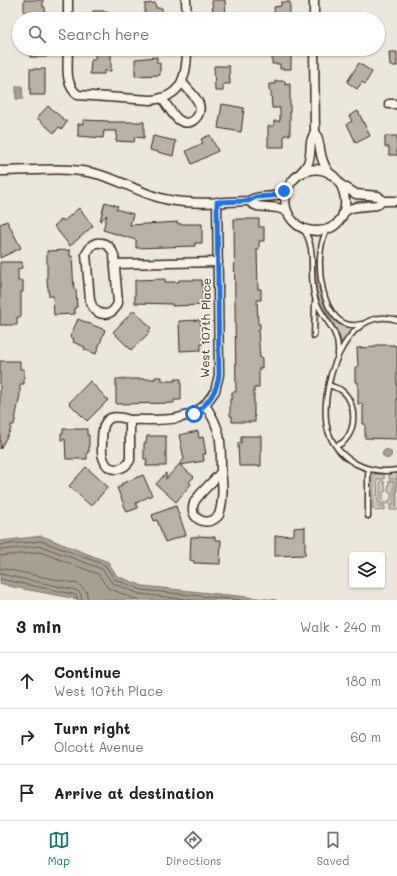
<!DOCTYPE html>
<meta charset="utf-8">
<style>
:root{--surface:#fff;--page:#f6f6f6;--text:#222;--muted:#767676;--line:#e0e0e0;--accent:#0f766e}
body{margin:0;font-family:Mali,sans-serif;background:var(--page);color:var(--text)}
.controls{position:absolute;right:12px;bottom:12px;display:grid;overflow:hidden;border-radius:4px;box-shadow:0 1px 3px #0004}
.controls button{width:36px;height:36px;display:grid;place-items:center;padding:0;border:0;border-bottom:1px solid var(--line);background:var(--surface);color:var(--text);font:20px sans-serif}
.stop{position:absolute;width:12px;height:12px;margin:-9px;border:3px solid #1a73e8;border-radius:50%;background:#fff}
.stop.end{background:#1a73e8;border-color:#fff;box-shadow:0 1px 4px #0008}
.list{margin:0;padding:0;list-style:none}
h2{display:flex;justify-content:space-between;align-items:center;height:52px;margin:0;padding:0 16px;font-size:17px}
h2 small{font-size:13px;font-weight:400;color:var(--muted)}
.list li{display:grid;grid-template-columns:26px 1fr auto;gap:12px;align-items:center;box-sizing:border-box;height:56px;padding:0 16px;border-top:1px solid var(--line)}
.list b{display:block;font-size:15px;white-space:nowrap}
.list p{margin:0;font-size:13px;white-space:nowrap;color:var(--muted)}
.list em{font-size:13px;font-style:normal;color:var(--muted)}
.icon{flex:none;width:22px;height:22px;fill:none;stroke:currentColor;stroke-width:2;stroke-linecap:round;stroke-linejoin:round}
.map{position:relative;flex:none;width:397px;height:600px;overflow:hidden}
.search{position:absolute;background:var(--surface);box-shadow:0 1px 3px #0004;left:12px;right:12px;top:12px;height:44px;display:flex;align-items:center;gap:10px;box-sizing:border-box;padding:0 14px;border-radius:22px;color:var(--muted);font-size:15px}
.sheet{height:220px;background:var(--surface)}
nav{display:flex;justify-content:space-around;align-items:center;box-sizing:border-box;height:56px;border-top:1px solid var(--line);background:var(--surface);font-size:11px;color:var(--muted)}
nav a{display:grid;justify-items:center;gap:2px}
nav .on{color:var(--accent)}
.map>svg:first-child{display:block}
</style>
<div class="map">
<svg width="397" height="600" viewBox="0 0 397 600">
<rect width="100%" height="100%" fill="#ece7dc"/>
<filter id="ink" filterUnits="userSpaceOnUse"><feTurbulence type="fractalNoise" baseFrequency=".025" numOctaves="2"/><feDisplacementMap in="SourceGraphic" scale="8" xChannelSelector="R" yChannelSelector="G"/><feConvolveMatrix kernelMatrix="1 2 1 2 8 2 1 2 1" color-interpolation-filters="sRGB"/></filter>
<g filter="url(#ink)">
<g fill="#cec8bc" stroke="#84796d">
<path d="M315,260H317L318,284L316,285Z"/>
<path d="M316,287H319C321,305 331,324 349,329L350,331L343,341H341C336,320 319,311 316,287Z"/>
<path d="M397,473V510H390V506H396V479H389V474Z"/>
<path d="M374,474H384V479H377L378,506H385V510L376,511L373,509V476Z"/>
<path d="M380,481H384L386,491L383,492V499L385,500L386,504H380Z"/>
<path d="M389,481H394V504H388L389,500L391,499V492L388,491Z"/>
</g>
<g fill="#a89f93" stroke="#7c7064">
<path d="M16,86H22L23,99H16Z"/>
<circle cx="387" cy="454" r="4.5"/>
<path d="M42,536L108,562L117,576L143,586L276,600H83L13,587L0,583V541Z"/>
</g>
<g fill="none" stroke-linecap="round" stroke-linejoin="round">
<g stroke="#67594d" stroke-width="1">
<path d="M0,545L41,541L105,565L114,579L142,590L240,600"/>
<path d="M0,550L41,546L102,569L112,583L140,594L192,600"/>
<path d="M0,556L40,552L98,574L108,588L138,600"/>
<path d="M0,568L78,584L86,591L88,600"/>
<path d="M0,574L76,590L81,594L82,600"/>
<path d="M0,579L73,594L77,596V600"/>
</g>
</g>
<g fill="#bab2a7" stroke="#3b2a1e">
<path d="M24,0H43V7H45V19H36V17H24Z"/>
<path d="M212,0H225L226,18H213Z"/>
<path d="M281,2H290V19H275L274,7L281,6Z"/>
<path d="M155,3L156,8H162V19H145V4Z"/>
<rect x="93" y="11" width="14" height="8"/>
<rect x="30" y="49" width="16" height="8"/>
<path d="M95,49L111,50V71H104V74H90L91,60H95Z"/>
<path d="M272,49H288V55H291V69H280V64H272Z"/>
<path d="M389,52H397V66H390Z"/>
<path d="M157,57V63H160V75L135,76V59Z"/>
<path d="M359,63L372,72L365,84L362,82L357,89L347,82Z"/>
<path d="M214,66H229L230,84H223V91H215Z"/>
<rect x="30" y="69" width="15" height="26"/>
<path d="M275,81H285V85L290,84V135H284V147H268V126H274V121H280V108H272L271,91H269V84H275Z"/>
<path d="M222,104L244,108L241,132L218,128Z"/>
<path d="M48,106L67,122L62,129L59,127L54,133L37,118Z"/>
<path d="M358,111L370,136L356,143L347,124L352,121L349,116Z"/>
<path d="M83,120L108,121V122H144V138L135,137L134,142L116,141L117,131H104L103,138L78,136V124H83Z"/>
<path d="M210,135L218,151L192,164L186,151L203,143L201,139Z"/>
<path d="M153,136L176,141L173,156L150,150Z"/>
<path d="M385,136H397V155H389V147H385Z"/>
<path d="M105,202L118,206L116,209L133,214L130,225L178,222V224H202V243H195V246L136,248V240L103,230L107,215L100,221Z"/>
<path d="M79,208L93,226L70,246L54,226L62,219L64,221Z"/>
<path d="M234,219H259V227H264V241H259V249H257L258,289H261V300H257L258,324H260V330H258L260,358H262V368H259V388H254V416H255V422H232V416H230V399H232V392H236Z"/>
<path d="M7,221L21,248L0,258V224Z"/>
<path d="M70,250V256H72L74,290L76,289L77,307H75V314L54,315L53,296H49L47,281V251Z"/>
<path d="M0,262H22V268L18,269V281H23V292H21V317H17V325H0Z"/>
<path d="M165,279V282H179V280H202L203,305L172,306V304L135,303V280Z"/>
<path d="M134,310L151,328L148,331L150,332L131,350L113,332Z"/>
<path d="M78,319L105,330L96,354L84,349L85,347L73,342L74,339L70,337Z"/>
<path d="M200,320L201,326H202L203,344H201V350L180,351L179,321Z"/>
<path d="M376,345H395V347H397V439L365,438V424H363V404H358V382H355V367H358L357,348L376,347Z"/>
<path d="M0,361H20V369H24V384H20V395L14,425H11V429L0,449Z"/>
<path d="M155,377H162V381H175V379H181V400H174V403L116,404V379H155Z"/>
<path d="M90,381L108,400L87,421L69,403Z"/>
<path d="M63,429H87V435H89V452H87V459H66L65,439L61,440V433H63Z"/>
<path d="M198,431L199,438L203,437L206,454H203L204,461L180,465L194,477L189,482L191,484L176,502L156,484L166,473V479L184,459L179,435Z"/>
<path d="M147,436H166V466H146L147,459H144V443H146Z"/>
<path d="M241,436H261V466H239L238,443H241Z"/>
<path d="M86,467L108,487L91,506L69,486Z"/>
<path d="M143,475L152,495L136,503L138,508L127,512L117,488L122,486L121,484Z"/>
<path d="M176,506L186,535L165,542L157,520L154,521L152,515Z"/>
<path d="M305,527V555L275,556V536L294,535V528Z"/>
<path d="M198,536L215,537V540H221L220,564L194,563V561L190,560L191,537H198Z"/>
</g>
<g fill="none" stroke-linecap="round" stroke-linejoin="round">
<g stroke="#3b2a1e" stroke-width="7">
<g id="lane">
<path d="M303,229C318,249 308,276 315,298C322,321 340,328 338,354"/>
<path d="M328,229C311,251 320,336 361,324"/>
<path d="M397,320C344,302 317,394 328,431C333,447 346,460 361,466C373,471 385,472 397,470"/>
<path d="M314,336L315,302"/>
<path d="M329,385C333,387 338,388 341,390C359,403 357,439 336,446"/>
<path d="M368,516V475L369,469"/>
</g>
</g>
<g stroke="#3b2a1e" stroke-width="11">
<g id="street">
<path d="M68,0V19"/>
<path d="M186,0L187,19"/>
<path d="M314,0V19"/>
<path d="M68,49C68,64 64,85 78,95L150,100C182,98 187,76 187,49"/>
<path d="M314,49L315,131C323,148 317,157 330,174"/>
<path d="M162,98C167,105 172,115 179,120C190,128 203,116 199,104C196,96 187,89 182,82"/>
<path d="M389,104H397"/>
<path d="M0,171C29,171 60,167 88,172C113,176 134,190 157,197C186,206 219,202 249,201C260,194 266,199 277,195C281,193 285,190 288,187"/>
<path d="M300,174C345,150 366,229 317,231C308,231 299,228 293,221C282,209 283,191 294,179C299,174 305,170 308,163C311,156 310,150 311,142C311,139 314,135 315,131"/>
<path d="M343,186L356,194L378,196L383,201"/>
<path d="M249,201C251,203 254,205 257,206C269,208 278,205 288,213"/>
<path d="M217,202L219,375L215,391L205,405C222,430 221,442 221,471C221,474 222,477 222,480C223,490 222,505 219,515C209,528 188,520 194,503C197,495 215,480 221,472"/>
<path d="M343,213L349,209L356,207L377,205L383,201H397"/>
<path d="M96,243C106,242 111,246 114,256L118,303C111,320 94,316 90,300L86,254L92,245Z"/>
<path d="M115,264L218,262"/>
<path d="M130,420V460C125,471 108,473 104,460C101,455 102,448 102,442C102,421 107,412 130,420C157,419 183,424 205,405"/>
</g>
</g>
<use href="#lane" stroke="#f7f3e8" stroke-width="4"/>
<use href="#street" stroke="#f7f3e8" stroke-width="8"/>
</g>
</g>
<g fill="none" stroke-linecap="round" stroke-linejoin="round" filter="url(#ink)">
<path stroke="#1a73e8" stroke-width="5" d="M194,414C208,404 217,392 219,375L217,202L248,201L256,197L271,196L278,194L284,191"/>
</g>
<g text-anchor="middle" stroke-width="3.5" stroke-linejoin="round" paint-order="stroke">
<g font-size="12" fill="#3b2a1e" stroke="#f7f3e8">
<text transform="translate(206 328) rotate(-89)" y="4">West 107th Place</text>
</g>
</g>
</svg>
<div class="controls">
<button><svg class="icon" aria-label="layers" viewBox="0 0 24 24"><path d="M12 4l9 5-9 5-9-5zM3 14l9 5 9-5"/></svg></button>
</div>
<div class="stop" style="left:194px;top:414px"></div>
<div class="stop end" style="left:284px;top:191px"></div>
<div class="search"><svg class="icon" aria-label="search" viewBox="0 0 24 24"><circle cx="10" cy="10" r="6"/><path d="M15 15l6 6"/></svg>Search here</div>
</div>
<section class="sheet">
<h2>3 min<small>Walk · 240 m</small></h2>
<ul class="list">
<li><svg class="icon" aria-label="ahead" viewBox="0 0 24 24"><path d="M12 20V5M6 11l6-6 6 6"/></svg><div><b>Continue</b><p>West 107th Place</p></div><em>180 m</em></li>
<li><svg class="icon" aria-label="right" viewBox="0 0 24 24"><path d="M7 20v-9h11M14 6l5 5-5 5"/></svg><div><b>Turn right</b><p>Olcott Avenue</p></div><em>60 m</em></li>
<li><svg class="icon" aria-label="arrive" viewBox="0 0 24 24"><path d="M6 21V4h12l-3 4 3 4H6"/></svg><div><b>Arrive at destination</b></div></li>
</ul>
</section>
<nav>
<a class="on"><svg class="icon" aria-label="map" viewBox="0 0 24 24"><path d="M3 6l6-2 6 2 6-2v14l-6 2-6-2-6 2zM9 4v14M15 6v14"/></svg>Map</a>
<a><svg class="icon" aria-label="directions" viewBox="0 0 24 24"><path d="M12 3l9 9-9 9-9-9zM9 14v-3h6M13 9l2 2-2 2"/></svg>Directions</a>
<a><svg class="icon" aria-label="saved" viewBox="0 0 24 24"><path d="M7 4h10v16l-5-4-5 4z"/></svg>Saved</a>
</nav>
